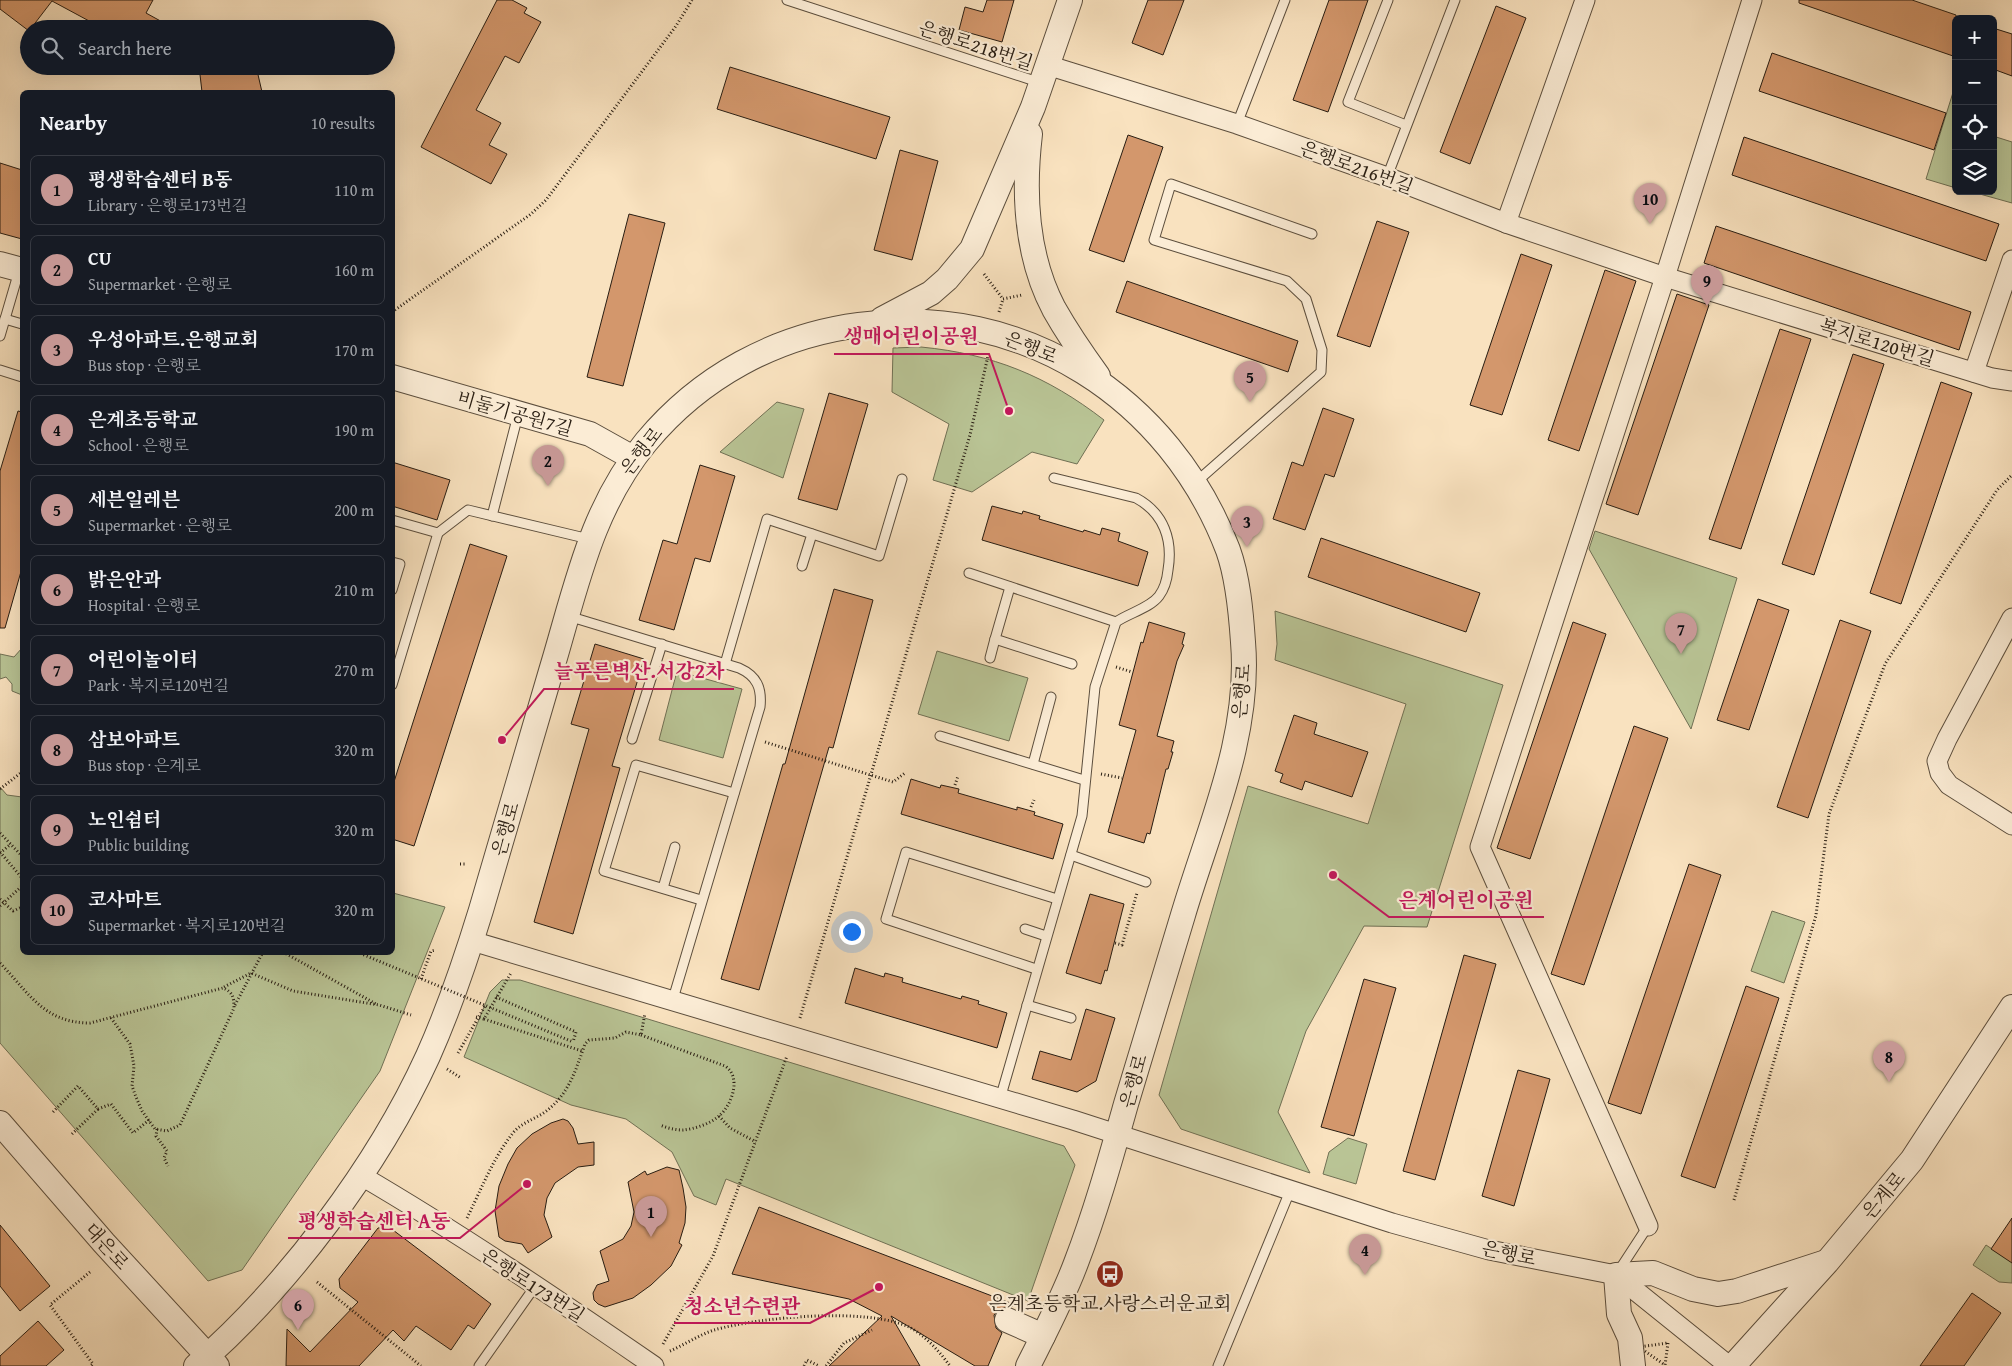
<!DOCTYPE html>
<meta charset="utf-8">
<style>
:root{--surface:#171b24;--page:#20242c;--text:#f1f3f6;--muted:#9ea1a6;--line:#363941;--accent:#c59692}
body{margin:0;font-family:"Gentium Book Plus","Noto Serif KR",serif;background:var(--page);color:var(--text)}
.controls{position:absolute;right:15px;top:15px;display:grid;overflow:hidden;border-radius:8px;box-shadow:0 5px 20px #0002}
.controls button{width:45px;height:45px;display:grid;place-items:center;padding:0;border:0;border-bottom:1px solid var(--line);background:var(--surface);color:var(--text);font:25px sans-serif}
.you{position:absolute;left:851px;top:931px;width:18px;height:18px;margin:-12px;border:4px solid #fff;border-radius:50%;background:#1a73e8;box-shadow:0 0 0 8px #1a73e833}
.badge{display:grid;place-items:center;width:32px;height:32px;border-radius:50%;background:var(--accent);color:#111;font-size:16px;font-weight:700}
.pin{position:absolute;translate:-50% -41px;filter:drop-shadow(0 1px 2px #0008)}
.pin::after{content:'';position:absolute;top:26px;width:18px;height:15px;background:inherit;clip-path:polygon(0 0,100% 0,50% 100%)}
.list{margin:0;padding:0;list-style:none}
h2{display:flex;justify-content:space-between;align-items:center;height:65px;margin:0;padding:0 20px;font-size:21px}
h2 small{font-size:16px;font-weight:400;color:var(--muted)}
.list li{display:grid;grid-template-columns:32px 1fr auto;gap:15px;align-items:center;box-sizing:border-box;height:70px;margin:0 10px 10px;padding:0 10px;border:1px solid var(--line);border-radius:8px}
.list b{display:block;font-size:19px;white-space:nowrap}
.list p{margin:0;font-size:16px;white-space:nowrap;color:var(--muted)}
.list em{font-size:16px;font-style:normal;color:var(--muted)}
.icon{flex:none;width:28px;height:28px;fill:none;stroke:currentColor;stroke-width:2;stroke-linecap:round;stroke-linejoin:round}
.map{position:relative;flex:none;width:2012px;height:1366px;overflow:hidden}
.search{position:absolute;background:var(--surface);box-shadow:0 5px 20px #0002;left:20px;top:20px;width:375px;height:55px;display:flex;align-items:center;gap:12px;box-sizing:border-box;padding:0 18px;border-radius:28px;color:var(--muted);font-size:19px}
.panel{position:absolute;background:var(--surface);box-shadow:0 5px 20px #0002;left:20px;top:90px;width:375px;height:865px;border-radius:8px}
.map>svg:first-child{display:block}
</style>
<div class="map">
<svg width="2012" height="1366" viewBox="0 0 2012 1366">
<rect width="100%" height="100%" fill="#f9e2bf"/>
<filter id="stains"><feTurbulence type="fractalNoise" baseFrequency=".004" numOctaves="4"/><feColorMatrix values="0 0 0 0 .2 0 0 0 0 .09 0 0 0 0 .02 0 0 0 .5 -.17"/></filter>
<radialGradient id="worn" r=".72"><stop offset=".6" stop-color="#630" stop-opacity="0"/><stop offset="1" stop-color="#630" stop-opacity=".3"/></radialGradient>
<g fill="#b9c495" stroke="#707054">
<path d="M1955,86L1956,87V188L1926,179Z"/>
<path d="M1993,136L2012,142V203L1969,191H1993Z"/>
<path d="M921,347C993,354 1047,376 1104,420L1077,464L1032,452L972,492L933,480L949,424L892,392L893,348Z"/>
<path d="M777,402L804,409L783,478L720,452Z"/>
<path d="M1595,531L1737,578L1691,729L1589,549Z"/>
<path d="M1275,611L1503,685L1427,927L1364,926L1306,1031L1278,1112L1310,1173L1181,1129L1159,1095L1248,786L1368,824L1406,704L1275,660L1277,644Z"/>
<path d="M22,648V695L12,691V684L6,677L0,679V654L14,657Z"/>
<path d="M937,651L1028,678L1009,741L918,714Z"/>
<path d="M677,671L742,689L723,758L659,740Z"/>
<path d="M0,787L7,795L22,797V952H392L393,893L445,907L380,1071L242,1270L208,1281L0,1043Z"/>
<path d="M1772,911L1805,922L1784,983L1751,971Z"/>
<path d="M502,980H520L1064,1146L1075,1165L1028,1301L726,1179L716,1205L694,1196L672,1152L626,1119L571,1105L464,1057L490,992Z"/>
<path d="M1348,1138L1367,1144L1356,1184L1323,1174L1329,1152Z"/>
<path d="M1986,1245L2012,1262V1283L1999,1282L1973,1265Z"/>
</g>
<g fill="#d3976c" stroke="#281d12">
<path d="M0,0H153L146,13L175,29H104L52,1L29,31L0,9Z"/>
<path d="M497,0H512L527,8L524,13L541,22L519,63L505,56L476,110L501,123L489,145L507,154L491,184L421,147Z"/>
<path d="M987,0H1014L1002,42L959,30L965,7L983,12Z"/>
<path d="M1148,0H1184L1163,55L1132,43Z"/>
<path d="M1329,0H1368L1328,112L1293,100Z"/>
<path d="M1799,0H1912L1956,15V57L1799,3Z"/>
<path d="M1496,6L1526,18L1470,164L1440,152Z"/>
<path d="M1993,28L2012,34V76L1993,69Z"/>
<path d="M1772,53L1946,113L1934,150L1759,91Z"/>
<path d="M199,66H256L262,92H202Z"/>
<path d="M730,67L890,117L876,159L717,109Z"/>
<path d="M1128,135L1163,147L1124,262L1089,250Z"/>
<path d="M1744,137L1999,224L1986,261L1732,175Z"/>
<path d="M900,150L938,161L912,260L874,250Z"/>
<path d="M0,163L22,170V239L0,233Z"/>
<path d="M629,214L665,223L623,386L587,377Z"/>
<path d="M1377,221L1409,232L1370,347L1337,336Z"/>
<path d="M1716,226L1971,312L1959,350L1704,263Z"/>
<path d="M1521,254L1552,265L1502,415L1470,405Z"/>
<path d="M1605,270L1636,281L1579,451L1548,440Z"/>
<path d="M1127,281L1298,341L1288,372L1116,312Z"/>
<path d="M1677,294L1709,305L1638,515L1606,504Z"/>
<path d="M1780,329L1811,339L1741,549L1709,539Z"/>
<path d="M1853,354L1884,364L1814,575L1782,564Z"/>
<path d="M1941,382L1972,393L1901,604L1870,593Z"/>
<path d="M829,393L868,404L837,510L798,499Z"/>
<path d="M1323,408L1354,419L1334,477L1325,474L1305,530L1273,519L1292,462L1303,466Z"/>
<path d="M18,411L22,412V568L5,628H0V471Z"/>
<path d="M392,462L450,480L437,520L392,506Z"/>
<path d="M700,465L735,476L710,562L695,558L674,630L639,620L663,540L677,544Z"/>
<path d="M992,506L1022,514L1023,511L1040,516L1039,519L1083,532L1084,530L1100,535L1102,528L1120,533L1118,541L1148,552L1138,586L982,540Z"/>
<path d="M1321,538L1480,593L1466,632L1308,577Z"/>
<path d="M470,544L507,556L414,846L392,839V788Z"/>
<path d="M834,589L873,600L833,748L829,747L759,990L721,979L783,764H785Z"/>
<path d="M1758,599L1789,610L1749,730L1717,720Z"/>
<path d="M1840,620L1871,631L1808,818L1777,807Z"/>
<path d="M1149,622L1185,633L1182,644L1184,645L1177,661L1157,736L1174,741L1171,752H1173L1168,769H1166L1150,834L1147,833L1144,843L1108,832L1136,730L1119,725L1141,642L1143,643Z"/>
<path d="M1573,622L1606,634L1530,859L1497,848Z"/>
<path d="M595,644L644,659L612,766L620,768L573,934L534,922L589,729L571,724Z"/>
<path d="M1294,715L1317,723L1314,734L1368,752L1352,797L1305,781L1302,790L1280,782L1283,774L1275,771Z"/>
<path d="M1634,726L1668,738L1584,985L1551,974Z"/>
<path d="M911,779L940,788L941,785L959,789L958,793L1017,810V807L1035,812L1034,815L1063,824L1053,859L901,814Z"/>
<path d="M1689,864L1721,875L1641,1114L1608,1103Z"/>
<path d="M1090,894L1124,904L1107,971L1105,970L1101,984L1066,973Z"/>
<path d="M1464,955L1496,964L1435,1180L1403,1171Z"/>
<path d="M855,968L884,977L885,973L903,978L902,982L961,999L962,996L979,1001L978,1004L1007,1013L997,1048L845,1003Z"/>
<path d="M1364,979L1396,988L1354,1136L1321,1127Z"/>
<path d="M1746,986L1779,998L1715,1188L1681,1176Z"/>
<path d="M1086,1009L1115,1018L1096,1081L1077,1092L1032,1079L1040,1051L1071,1060Z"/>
<path d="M1518,1070L1550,1079L1514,1206L1482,1196Z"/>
<path d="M563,1119L568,1121L573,1128L578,1144L594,1142V1165L578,1167L555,1183L547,1198L544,1215L552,1237L528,1253L522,1244L505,1241L499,1237L495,1211L499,1186L508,1164L517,1148L532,1134L551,1123Z"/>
<path d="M667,1167L679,1170L683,1188L686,1207L685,1223L679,1243L682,1245L671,1266L651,1285L633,1298L605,1307L598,1304L594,1300L593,1293L597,1285L609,1281L600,1251L623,1239L631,1226L634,1212L628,1182L645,1171L647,1175Z"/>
<path d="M759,1207L1013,1304L1012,1307L999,1309L994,1315L996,1328L1002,1333L988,1366H975L891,1316L920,1366H829L882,1316L849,1299L732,1274Z"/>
<path d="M2012,1218V1263L1991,1249Z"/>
<path d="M0,1225L50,1286L20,1311L0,1286Z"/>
<path d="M389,1227L491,1304L474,1329L468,1325L451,1350L416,1326L404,1341L393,1330L359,1366H286L287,1329L310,1352L358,1302L340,1288L339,1279L378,1228Z"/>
<path d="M1972,1293L2001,1313L1964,1366H1920Z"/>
<path d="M38,1321L64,1350L46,1366H0V1356Z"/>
</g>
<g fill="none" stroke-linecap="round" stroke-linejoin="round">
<g stroke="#5c4e3d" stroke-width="11">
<g id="service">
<path d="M787,0L1041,83"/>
<path d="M1388,0L1348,102L1406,125"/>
<path d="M1237,124L1285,0"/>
<path d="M1387,177L1455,0"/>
<path d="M5,319L22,324"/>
<path d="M0,336L19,271"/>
<path d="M0,370L22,377"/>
<path d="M1195,483L1321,372L1322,350L1306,299L1287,281L1154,240L1171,184L1312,234"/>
<path d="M492,516L518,415"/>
<path d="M392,520L438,533L468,510L589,539"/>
<path d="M392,562L400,564L392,590"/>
<path d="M802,566L812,534"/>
<path d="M969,573L1116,622"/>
<path d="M1010,587L995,639L1072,664"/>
<path d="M568,616L739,668C757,676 762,688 760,707L673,999"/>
<path d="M990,658L995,639"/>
<path d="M725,664L767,519L879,556L902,479"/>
<path d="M392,685L438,533"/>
<path d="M940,736L1084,780"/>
<path d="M632,739L662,644"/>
<path d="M1033,764L1051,697"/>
<path d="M1071,855L1146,882"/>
<path d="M663,888L675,847"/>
<path d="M701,900L604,871L636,765L734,793"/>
<path d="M1025,929L1046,936"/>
<path d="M1036,969L886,919L906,852L1057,899"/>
<path d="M1027,1005L1071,1018"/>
<path d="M1000,1099L1082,816L1095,687L1116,622C1129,613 1150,608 1159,596C1165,588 1167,580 1168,570C1173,540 1164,513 1136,498L1054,478"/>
<path d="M1618,1272L1648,1226"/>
<path d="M479,1366L536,1285"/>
<path d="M1218,1366L1290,1191"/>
</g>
</g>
<g stroke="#5c4e3d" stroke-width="21">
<g id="minor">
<path d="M1047,65L1237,124L1387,177L1506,223L1665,277L1992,378L2012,381"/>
<path d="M1506,223L1585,0"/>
<path d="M1974,372L2012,260"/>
<path d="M2012,618L1947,739L1937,761L1940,773L1949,785L2012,825"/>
<path d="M472,941L1073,1120L1392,1223L1489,1250L1616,1275L1729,1366"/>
<path d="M360,1175C461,1234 558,1300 654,1366"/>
<path d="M1648,1226L1480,847L1665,277L1752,0"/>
</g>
</g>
<g stroke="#5c4e3d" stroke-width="26">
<g id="tertiary">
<path d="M1030,134C1023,193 1026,256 1054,309C1067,332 1082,354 1098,376"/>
<path d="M0,264L22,270"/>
<path d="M882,319L931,293L947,279L972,249L1033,107L1070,0"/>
<path d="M392,377L590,434L633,458"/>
<path d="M0,1123L104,1243L217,1366"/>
<path d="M1007,1320L1043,1336"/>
<path d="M196,1366C287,1287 378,1166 428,1056C449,1009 466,959 481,910C505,830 528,750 551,671C576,589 590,510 646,442C700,377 775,336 859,325C1023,302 1170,398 1228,550C1238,578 1241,612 1243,642C1251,736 1209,827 1183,915C1164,978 1145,1041 1126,1104C1111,1157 1096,1211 1076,1263C1063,1298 1045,1332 1028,1366"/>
<path d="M1633,1366L1630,1338L1619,1314L1616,1275L1653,1273L1693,1289L1718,1294L1737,1291L1826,1262"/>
<path d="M1733,1366L1827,1262L1912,1160L2012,1007"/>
</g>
</g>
<g stroke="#281d12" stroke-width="3" stroke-dasharray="1 2.5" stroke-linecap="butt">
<path d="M984,274L1003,299"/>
<path d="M1003,299L1022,295"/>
<path d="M392,312L531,214L546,200L676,26L692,0"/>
<path d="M999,312L1003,299"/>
<path d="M1116,667L1132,672"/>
<path d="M765,742L893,782L905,773"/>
<path d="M1101,774L1122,778"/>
<path d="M955,785L958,776"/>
<path d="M0,789L22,772"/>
<path d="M1031,807L1034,800"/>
<path d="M0,833L22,856"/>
<path d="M0,852L22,878"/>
<path d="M0,853L11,844"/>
<path d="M460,864H465"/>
<path d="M0,899L13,911L22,907"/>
<path d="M0,906L22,886"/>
<path d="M1115,943L1122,945L1137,893"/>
<path d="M283,952L376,1004"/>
<path d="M0,963C29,993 44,1023 90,1023L223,988C233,992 234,998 234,1008L180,1125L167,1131L155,1129L142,1111L136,1097L132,1086L134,1066L130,1044L111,1018"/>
<path d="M421,979L431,951L436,950"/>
<path d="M224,987L251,973L293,991L379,1005L411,1015"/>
<path d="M496,997L576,1032L573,1042"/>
<path d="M235,1005L263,952"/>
<path d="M476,1017L484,1019L511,973"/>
<path d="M800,1018L970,435L988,356"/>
<path d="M484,1019L582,1051"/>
<path d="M641,1035L725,1066C742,1077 732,1105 719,1116C710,1124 694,1129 683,1130C675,1130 667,1128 660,1125"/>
<path d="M447,1069L461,1078"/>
<path d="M53,1112L78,1086L98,1109L111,1104L133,1133L149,1120"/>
<path d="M719,1116L730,1128L756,1142"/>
<path d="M157,1129L156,1136L167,1151L164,1158L168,1166"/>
<path d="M72,1134L98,1109"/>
<path d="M1734,1200L1816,915L1829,814L1885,664L1997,490L2012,475"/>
<path d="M467,1218C481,1190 493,1158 513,1133C520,1124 532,1120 542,1114C568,1097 575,1072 585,1044L589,1040L615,1038L626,1032L641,1035L645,1013"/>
<path d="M90,1272L50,1305L93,1364L91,1366"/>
<path d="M317,1282L421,1366"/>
<path d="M1668,1343L1665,1365L1639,1347Z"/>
<path d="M663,1344L713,1256L787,1056"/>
<path d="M670,1351C684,1345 699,1335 714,1330C760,1317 866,1307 909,1327C925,1335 940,1352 950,1366"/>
<path d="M804,1366L807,1360L819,1366"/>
<path d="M826,1366L844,1343L872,1330"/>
</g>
<use href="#service" stroke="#fbecd5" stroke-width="9"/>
<use href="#minor" stroke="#fbecd5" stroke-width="19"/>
<use href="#tertiary" stroke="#fbecd5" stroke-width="24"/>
<g stroke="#281d12" stroke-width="3" stroke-dasharray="1 2.5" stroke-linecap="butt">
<path d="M357,952L573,1042"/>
<path d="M458,1053L485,1006"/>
</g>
</g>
<defs>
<g id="bus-disc" transform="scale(1.4375)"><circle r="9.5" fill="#8f2418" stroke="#fbecd5"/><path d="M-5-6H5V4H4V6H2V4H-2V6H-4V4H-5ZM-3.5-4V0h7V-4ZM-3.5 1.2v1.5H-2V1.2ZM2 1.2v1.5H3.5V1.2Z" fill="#fff"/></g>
</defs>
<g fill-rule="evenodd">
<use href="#bus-disc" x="1110" y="1274"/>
</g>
<g text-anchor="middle" stroke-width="4.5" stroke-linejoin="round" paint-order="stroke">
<g font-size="19" fill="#281d12" stroke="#fbecd5">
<text transform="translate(976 45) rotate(18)" y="7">은행로218번길</text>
<text transform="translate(1357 167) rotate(20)" y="7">은행로216번길</text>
<text transform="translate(1877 342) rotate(17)" y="7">복지로120번길</text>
<text transform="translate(1031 347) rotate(22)" y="7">은행로</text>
<text transform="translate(515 413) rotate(16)" y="7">비둘기공원7길</text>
<text transform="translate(641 451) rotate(-52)" y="7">은행로</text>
<text transform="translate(1241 691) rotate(-85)" y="7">은행로</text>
<text transform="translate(505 829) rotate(-74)" y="7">은행로</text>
<text transform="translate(1133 1081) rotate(-74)" y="7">은행로</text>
<text transform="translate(1883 1195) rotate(-50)" y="7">은계로</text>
<text transform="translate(107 1246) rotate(48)" y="7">대은로</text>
<text transform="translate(1509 1253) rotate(12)" y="7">은행로</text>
<text transform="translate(533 1285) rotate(33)" y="7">은행로173번길</text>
</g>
<g font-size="19" fill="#281d12" stroke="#fbecd5">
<text x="1110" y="1310">은계초등학교.사랑스러운교회</text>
</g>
</g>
<path fill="none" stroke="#c2185b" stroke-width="2" d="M1009 411L989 354H834M502 740L544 689H734M1333 875L1389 917H1544M527 1184L460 1238H288M879 1287L810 1323H674"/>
<g fill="#c2185b" stroke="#fbecd5" stroke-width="2">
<circle cx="1009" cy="411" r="5"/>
<circle cx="502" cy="740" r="5"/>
<circle cx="1333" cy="875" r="5"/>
<circle cx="527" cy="1184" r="5"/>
<circle cx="879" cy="1287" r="5"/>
</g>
<g font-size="20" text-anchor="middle" font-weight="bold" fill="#c2185b" stroke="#fbecd5" stroke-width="4.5" stroke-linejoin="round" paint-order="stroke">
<text x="911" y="343">생매어린이공원</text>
<text x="639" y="678">늘푸른벽산.서강2차</text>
<text x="1466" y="907">은계어린이공원</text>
<text x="374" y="1228">평생학습센터 A동</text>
<text x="742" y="1313">청소년수련관</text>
</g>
<rect width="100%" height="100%" filter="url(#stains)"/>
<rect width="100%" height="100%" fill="url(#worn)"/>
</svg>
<div class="controls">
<button>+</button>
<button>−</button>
<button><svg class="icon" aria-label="locate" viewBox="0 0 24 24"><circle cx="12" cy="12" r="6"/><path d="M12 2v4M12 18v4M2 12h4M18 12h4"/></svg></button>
<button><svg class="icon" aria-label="layers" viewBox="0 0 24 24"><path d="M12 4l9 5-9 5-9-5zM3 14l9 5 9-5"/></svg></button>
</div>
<div class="you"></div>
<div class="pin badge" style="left:651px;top:1237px">1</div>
<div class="pin badge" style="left:548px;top:486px">2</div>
<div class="pin badge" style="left:1247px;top:547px">3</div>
<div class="pin badge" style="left:1365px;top:1275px">4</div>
<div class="pin badge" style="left:1250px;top:402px">5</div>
<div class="pin badge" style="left:298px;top:1330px">6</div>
<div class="pin badge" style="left:1681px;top:654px">7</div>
<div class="pin badge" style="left:1889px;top:1082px">8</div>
<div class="pin badge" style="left:1707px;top:306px">9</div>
<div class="pin badge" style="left:1650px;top:224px">10</div>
<div class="search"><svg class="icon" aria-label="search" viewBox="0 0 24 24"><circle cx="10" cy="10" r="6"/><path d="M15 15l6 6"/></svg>Search here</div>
<section class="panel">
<h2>Nearby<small>10 results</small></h2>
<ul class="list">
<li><span class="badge">1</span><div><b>평생학습센터 B동</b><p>Library · 은행로173번길</p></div><em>110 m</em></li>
<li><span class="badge">2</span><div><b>CU</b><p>Supermarket · 은행로</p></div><em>160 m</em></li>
<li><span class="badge">3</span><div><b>우성아파트.은행교회</b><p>Bus stop · 은행로</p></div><em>170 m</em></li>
<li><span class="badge">4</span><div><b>은계초등학교</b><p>School · 은행로</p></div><em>190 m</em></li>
<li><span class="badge">5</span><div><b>세븐일레븐</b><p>Supermarket · 은행로</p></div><em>200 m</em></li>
<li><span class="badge">6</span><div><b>밝은안과</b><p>Hospital · 은행로</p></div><em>210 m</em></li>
<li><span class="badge">7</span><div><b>어린이놀이터</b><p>Park · 복지로120번길</p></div><em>270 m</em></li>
<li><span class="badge">8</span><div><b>삼보아파트</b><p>Bus stop · 은계로</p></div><em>320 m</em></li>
<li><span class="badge">9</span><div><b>노인쉼터</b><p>Public building</p></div><em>320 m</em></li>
<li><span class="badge">10</span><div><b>코사마트</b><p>Supermarket · 복지로120번길</p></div><em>320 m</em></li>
</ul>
</section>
</div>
